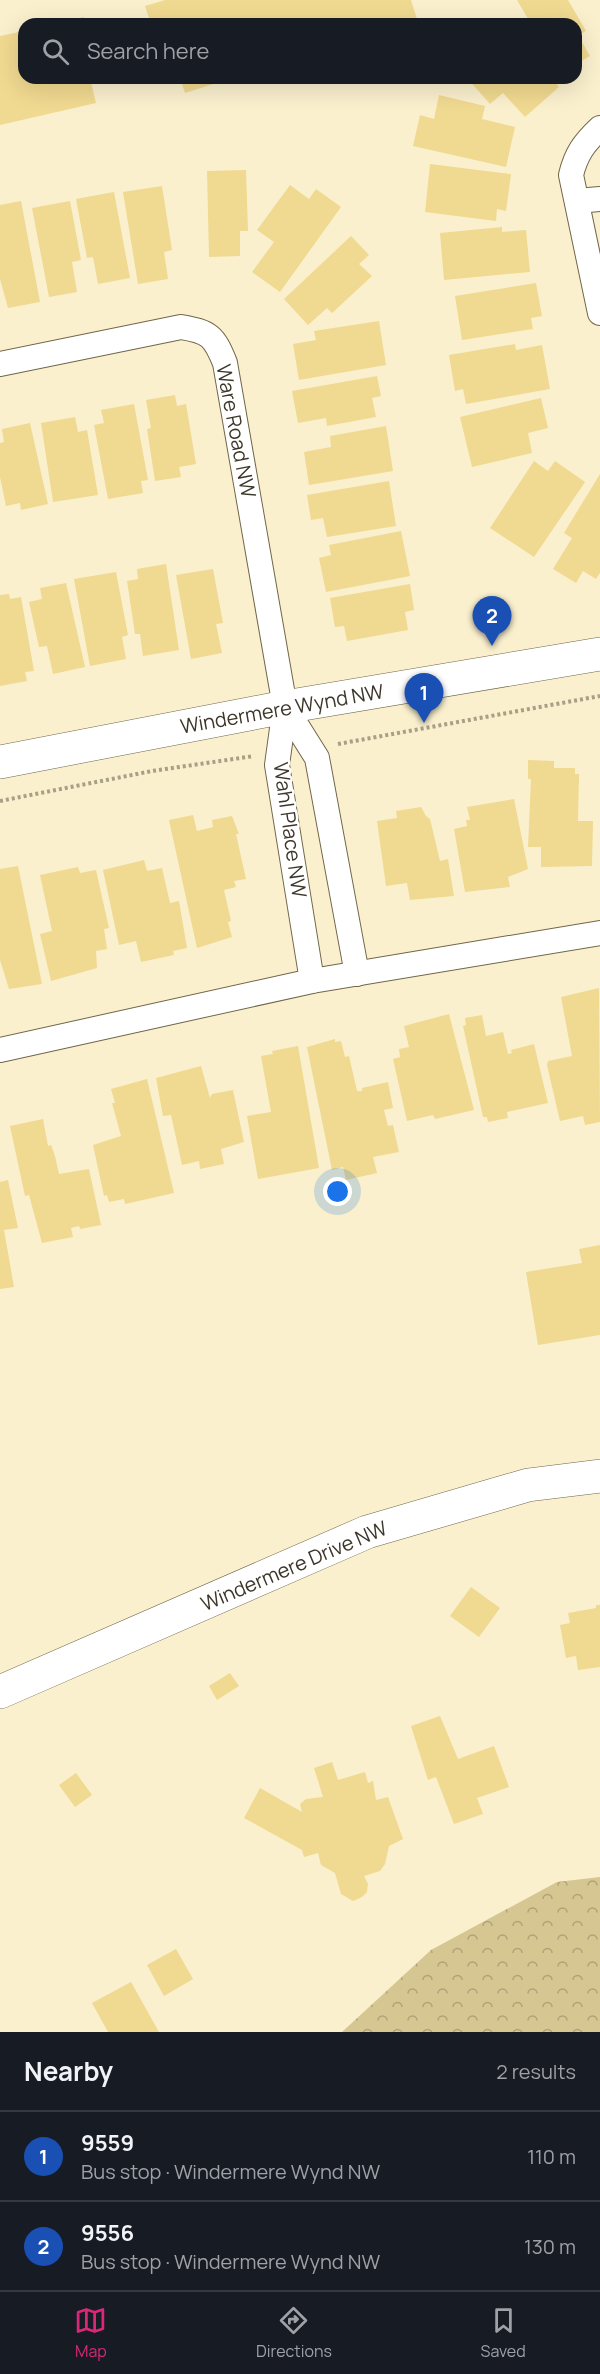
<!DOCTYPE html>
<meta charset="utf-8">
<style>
:root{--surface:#171b24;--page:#242831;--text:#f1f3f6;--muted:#9ea1a6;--line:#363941;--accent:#db2777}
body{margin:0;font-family:Manrope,sans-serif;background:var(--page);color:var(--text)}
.you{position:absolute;left:338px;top:1192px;width:21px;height:21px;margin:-15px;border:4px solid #fff;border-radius:50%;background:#1a73e8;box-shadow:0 0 0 9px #1a73e833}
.badge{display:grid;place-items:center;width:39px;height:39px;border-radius:50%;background:var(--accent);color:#fff;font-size:20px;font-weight:700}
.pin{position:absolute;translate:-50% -50px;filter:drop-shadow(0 2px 3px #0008)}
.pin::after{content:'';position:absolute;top:32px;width:21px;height:18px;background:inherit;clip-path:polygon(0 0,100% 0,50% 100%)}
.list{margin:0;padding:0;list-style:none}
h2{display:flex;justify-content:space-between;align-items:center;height:78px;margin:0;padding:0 24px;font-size:26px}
h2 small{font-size:20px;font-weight:400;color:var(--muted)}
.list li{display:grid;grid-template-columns:39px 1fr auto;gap:18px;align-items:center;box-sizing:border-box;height:90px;padding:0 24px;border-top:2px solid var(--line)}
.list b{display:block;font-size:22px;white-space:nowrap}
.list p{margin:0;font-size:20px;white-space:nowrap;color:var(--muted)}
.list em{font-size:20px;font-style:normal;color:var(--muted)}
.icon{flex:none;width:33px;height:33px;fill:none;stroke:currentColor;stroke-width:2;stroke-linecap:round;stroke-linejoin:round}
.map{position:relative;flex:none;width:600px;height:2032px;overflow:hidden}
.search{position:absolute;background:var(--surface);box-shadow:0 6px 24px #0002;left:18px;right:18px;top:18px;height:66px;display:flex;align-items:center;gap:15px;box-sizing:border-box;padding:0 21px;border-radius:18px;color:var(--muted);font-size:22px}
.sheet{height:258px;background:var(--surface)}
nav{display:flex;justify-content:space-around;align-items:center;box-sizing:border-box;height:84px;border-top:2px solid var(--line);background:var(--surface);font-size:16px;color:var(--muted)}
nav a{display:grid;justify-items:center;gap:3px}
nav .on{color:var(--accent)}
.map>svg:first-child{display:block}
</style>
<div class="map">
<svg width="600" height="2032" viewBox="0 0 600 2032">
<defs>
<pattern id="forest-crowns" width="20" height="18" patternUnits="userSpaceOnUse" patternTransform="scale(1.5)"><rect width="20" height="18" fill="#d6c692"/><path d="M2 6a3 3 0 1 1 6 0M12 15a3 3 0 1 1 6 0" fill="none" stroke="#afa277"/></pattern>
</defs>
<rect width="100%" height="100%" fill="#faf0ce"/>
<path fill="url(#forest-crowns)" d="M600,1877V2032H342L431,1950L557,1882Z"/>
<g fill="#f0d990">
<path d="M165,0H411L417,19L403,24H151L145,6Z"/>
<path d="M517,0H568L586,31L578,35L590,56L576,64V24H531Z"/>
<path d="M84,17L86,24H57V23Z"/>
<path d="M24,31V78H90L96,103L0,125V36Z"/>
<path d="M180,78H232L185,93Z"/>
<path d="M467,78H552L559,87L525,117L503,93L490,104Z"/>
<path d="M439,95L485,106L482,119L515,127L506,167L413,146L420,115L434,119Z"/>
<path d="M430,164L511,174L506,211L497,209L496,221L425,212Z"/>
<path d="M246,170L248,231H240V256L209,257L207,171Z"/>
<path d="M290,185L309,199L316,189L341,207L280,292L252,272L274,242L257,230Z"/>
<path d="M162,186L172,250L164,252L168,279L138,284L123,192Z"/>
<path d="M114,192L130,278L98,284L93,257L87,258L76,199Z"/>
<path d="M21,201L40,302L8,308L0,279V205Z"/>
<path d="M70,201L81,260L72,262L77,292L49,297L32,208Z"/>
<path d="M502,227V232L526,230L530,272L444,280L440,233Z"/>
<path d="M351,236L369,255L359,264L372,276L332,313L327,308L308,325L284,299Z"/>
<path d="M536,283L542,316L531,318L533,329L462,340L455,296Z"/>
<path d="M379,321L386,365L299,380L293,344L316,340L314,331Z"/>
<path d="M515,344L516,350L542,345L550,389L466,404L463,389L455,391L449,355Z"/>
<path d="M377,376L381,396L372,398L376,417L327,426L326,418L298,423L292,391Z"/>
<path d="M175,395L177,406L186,404L196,464L179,467L181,477L155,481L147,429L151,428L146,400Z"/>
<path d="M541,398L548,428L528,433L532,453L472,467L460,417Z"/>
<path d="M134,404L148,480L141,481L143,493L108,499L94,425L104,423L101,410Z"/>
<path d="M75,417L78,432L87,430L98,495L53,502L41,423Z"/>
<path d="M30,423L48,504L21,510L20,503L6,506L0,477V443L4,442L2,429Z"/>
<path d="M386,426L393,471L309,485L304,452L331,447L330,436Z"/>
<path d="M534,461L548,471L555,461L585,482L534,557L490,528Z"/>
<path d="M600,474V573L596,579L583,571L576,583L553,569L572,538L564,533Z"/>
<path d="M389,481L396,526L327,537L323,518L311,520L307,495Z"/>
<path d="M401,531L410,576L326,592L319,558L331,555L329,545Z"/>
<path d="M166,564L179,650L143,656L140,634H135L127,581L138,579L137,569Z"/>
<path d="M213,569L223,623L216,624L222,653L191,659L176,575Z"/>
<path d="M116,572L128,635L122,637L126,659L90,666L74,579Z"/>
<path d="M66,583L85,667L53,674L47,646L39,647L29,602L42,599L40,588Z"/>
<path d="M410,584L414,610L405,612L408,630L347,641L344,626L335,627L330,598Z"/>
<path d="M9,594L10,599L21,597L34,671L25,672L27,681L0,686V595Z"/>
<path d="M528,760L554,761V768H575V774H579L578,821H593L592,866L541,867V847H528L531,779H528Z"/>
<path d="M514,799L528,869L508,877L510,887L465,892L454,829L467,826L466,820H470L467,807Z"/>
<path d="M421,807L426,816L430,819L440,861L448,859L454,896L410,900L407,883L386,886L377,821L397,818L396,811Z"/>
<path d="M193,815L197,831L213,827L212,820L232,816L239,834H236L246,879L234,881L236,887L224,890L231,921L228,922L232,937L197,948L169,820Z"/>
<path d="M144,860L147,871L162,868L170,903L179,901L187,948L173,951L174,955L141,962L136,941L119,945L103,870Z"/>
<path d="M18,866L42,984L9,989L0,960V869Z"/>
<path d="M78,867L80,873L96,870L109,928L104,929L107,949L96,951L97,968L51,981L40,934L52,931L40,875Z"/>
<path d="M599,988L600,1122L585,1125L583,1116L560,1121L547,1065L548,1061L572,1056L561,997Z"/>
<path d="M449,1014L474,1110L435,1119L433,1115L407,1121L393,1059L400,1057L399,1049L409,1047L404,1026Z"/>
<path d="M482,1015L486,1036L503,1032L508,1054L512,1053L511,1050L534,1044L548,1103L507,1112L508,1118L488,1122L487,1117H483L463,1026L466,1025L465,1018Z"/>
<path d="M335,1039V1042L341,1041L345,1057L349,1056L357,1091H362V1088L388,1082L393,1108L384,1110L388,1126L393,1125L399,1152L373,1157L377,1173L346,1180L343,1167L332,1170L307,1047Z"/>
<path d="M298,1046L319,1168L258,1179L247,1116L271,1112L261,1056L273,1054L272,1051Z"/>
<path d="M201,1066L210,1098L212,1094L233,1090L244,1142L221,1149L224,1164L200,1169L199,1161L182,1165L171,1115L163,1116L156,1078Z"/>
<path d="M147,1079L174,1193L125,1204L124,1199L109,1202L107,1195L104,1196L93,1145L121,1136L112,1103H115L111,1089Z"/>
<path d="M43,1119L48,1146L51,1145L55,1156L59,1174L89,1169L101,1225L80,1229L79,1226L71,1228L73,1237L42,1243L29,1195L25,1196L10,1126Z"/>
<path d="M8,1180L18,1228L4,1230L14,1287L0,1289V1182Z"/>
<path d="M600,1245V1335L538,1345L526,1272L582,1263L579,1249Z"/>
<path d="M471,1587L500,1608L479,1637L450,1616Z"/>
<path d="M596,1605H600V1667L578,1670L576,1656L566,1658L560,1625L570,1623L568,1613L596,1608Z"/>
<path d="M230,1673L239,1686L217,1700L209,1686Z"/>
<path d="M440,1716L458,1759L494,1746L509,1787L477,1798L483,1814L454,1824L436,1777L428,1780L411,1726Z"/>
<path d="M332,1762L338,1780L365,1772L368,1783L373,1781L376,1800L388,1797L403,1839L389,1846L385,1864L380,1871L364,1876L368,1884L367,1892L362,1897L353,1901L341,1894L335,1873L321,1865L318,1853L304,1857L302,1850L244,1818L260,1788L302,1812L300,1804L306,1799L323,1797L314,1768Z"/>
<path d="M76,1773L92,1795L75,1807L59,1785Z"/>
<path d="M176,1949L193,1979L164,1996L147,1965Z"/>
<path d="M131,1982L159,2032H108L92,2003Z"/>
</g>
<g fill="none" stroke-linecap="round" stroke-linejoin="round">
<g stroke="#706649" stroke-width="26">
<g id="street">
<path d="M600,128C584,143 576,154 571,175L600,313"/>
<path d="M577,201L600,199"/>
<path d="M0,364L181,327C210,332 214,336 225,363L285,707L277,765L312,981"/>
<path d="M285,707L317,758L357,974"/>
<path d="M0,1050L312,981L600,933"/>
</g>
</g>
<g stroke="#706649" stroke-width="34">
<g id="secondary">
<path d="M0,762L285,707L600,654"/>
<path d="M0,1692L367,1532L528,1485L600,1476"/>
</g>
</g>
<g stroke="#a79f86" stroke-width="4" stroke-dasharray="3 3" stroke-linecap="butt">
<path d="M338,744L600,696"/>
<path d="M0,801L152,771L254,756"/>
</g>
<use href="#street" stroke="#fff" stroke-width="24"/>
<use href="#secondary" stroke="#fff" stroke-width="33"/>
</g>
<g text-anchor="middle" stroke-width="5" stroke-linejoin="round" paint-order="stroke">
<g font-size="20" fill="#3c372a" stroke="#fff">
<text transform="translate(236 431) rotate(79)" y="7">Ware Road NW</text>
<text transform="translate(282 709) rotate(-10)" y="7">Windermere Wynd NW</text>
<text transform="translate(290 830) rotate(82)" y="7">Wahl Place NW</text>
<text transform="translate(294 1566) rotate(-23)" y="7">Windermere Drive NW</text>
</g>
</g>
</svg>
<div class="you"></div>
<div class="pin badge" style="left:424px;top:723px;background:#1a4fb4">1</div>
<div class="pin badge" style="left:492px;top:646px;background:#1a4fb4">2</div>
<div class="search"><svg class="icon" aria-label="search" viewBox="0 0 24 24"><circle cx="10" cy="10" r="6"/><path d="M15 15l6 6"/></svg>Search here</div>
</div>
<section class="sheet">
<h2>Nearby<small>2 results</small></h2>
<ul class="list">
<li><span class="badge" style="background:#1a4fb4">1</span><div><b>9559</b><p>Bus stop · Windermere Wynd NW</p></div><em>110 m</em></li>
<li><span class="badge" style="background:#1a4fb4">2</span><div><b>9556</b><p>Bus stop · Windermere Wynd NW</p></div><em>130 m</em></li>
</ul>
</section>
<nav>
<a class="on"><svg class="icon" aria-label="map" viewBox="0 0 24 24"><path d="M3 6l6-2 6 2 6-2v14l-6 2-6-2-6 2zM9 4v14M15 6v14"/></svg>Map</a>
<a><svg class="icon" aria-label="directions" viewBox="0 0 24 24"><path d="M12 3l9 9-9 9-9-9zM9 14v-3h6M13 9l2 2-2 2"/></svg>Directions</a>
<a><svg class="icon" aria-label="saved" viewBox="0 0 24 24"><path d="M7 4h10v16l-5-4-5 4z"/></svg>Saved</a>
</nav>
